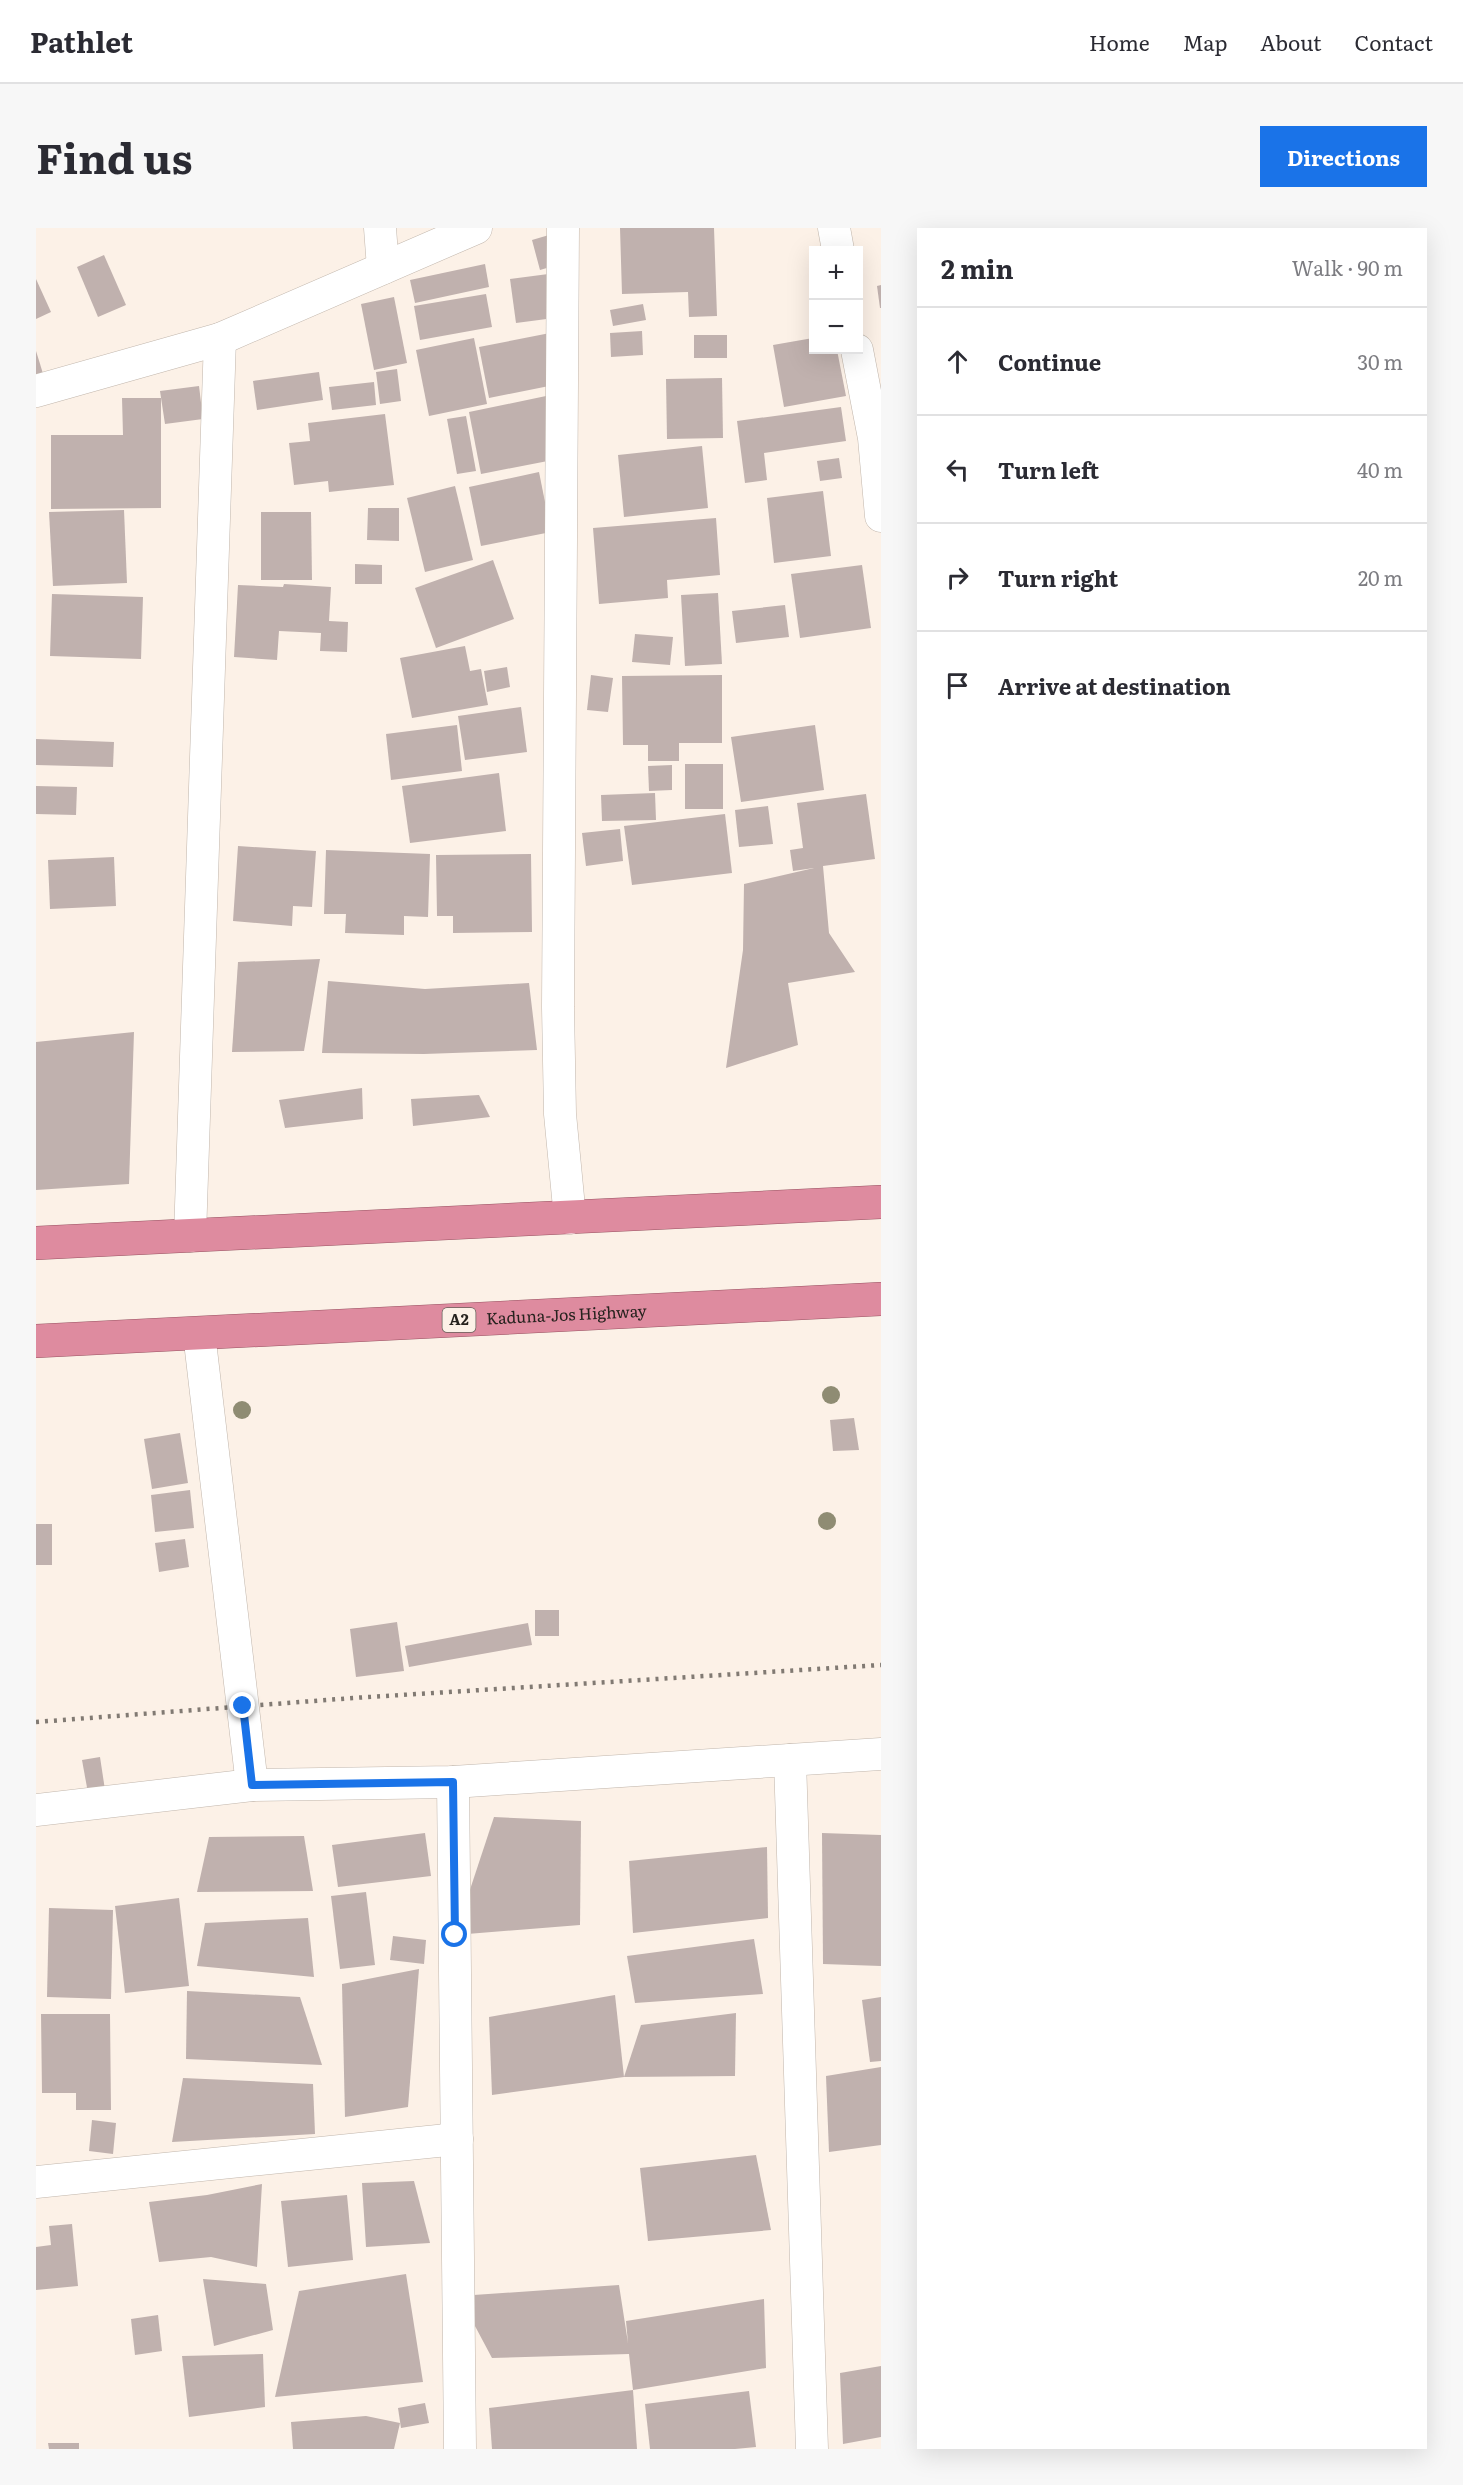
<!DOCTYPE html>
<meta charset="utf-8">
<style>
:root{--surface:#fff;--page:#f7f7f7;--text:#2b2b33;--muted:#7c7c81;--line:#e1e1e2;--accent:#1a73e8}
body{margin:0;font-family:Literata,serif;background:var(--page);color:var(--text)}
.controls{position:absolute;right:18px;top:18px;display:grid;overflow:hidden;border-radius:0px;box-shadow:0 6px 24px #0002}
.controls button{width:54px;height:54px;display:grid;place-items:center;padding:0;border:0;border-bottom:2px solid var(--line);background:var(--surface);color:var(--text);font:30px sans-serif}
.stop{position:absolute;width:18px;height:18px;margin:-14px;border:4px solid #1a73e8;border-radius:50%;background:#fff}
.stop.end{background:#1a73e8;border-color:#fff;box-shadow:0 2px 6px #0008}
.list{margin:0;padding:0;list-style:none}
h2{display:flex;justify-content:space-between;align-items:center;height:78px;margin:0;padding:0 24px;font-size:26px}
h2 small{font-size:20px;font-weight:400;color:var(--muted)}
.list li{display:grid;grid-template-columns:39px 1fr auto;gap:18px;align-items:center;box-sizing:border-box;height:108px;padding:0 24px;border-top:2px solid var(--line)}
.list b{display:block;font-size:22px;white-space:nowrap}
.list em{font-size:20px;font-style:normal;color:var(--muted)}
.icon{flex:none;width:33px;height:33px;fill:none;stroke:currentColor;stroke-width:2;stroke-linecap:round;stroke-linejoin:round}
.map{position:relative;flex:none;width:845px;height:2221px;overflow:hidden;border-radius:0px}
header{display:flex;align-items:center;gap:36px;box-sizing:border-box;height:84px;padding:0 30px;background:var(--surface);border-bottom:2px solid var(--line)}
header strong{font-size:28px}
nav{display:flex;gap:33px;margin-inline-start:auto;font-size:21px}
.intro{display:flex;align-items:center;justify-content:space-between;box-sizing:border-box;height:144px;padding:0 36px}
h1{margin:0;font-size:42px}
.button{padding:15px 27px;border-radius:0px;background:var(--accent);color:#fff;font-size:21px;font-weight:700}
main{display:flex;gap:36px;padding:0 36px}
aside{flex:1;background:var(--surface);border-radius:0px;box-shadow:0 6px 24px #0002}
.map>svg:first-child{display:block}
</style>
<header>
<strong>Pathlet</strong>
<nav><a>Home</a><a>Map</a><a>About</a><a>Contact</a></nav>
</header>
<div class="intro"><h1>Find us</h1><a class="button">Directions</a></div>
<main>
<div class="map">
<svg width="845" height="2221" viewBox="0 0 845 2221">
<rect width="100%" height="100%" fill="#fcf1e7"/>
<g fill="#c0b1ae">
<path d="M584,0H678L681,88L653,89L652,64L586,66Z"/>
<path d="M513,7L521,37L504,42L496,12Z"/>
<path d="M68,27L90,77L62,89L41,39Z"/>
<path d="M449,36L453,59L379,75L374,52Z"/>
<path d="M520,45L526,89L480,95L474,51Z"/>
<path d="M0,51L15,84L0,91Z"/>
<path d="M845,57V80H844L841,58Z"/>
<path d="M450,66L456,99L384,112L378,78Z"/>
<path d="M358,69L371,135L338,142L325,76Z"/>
<path d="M607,76L610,92L577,98L574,82Z"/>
<path d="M606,103L607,127L575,129L574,105Z"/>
<path d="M514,105L523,156L453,170L443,119Z"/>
<rect x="658" y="107" width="33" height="23"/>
<path d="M438,110L451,176L393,188L380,122Z"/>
<path d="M777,110V122H801L810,168L748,179L737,117Z"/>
<path d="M0,123L9,152L0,155Z"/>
<path d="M361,141L365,173L344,176L340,144Z"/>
<path d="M283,144L287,172L221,182L217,153Z"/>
<path d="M686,150L687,210L631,211L630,151Z"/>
<path d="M338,154L340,177L296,182L293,159Z"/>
<path d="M163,158L167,191L129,196L124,163Z"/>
<path d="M510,168L522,231L445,246L433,184Z"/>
<path d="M86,170H125V280L15,281V207H87Z"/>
<path d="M805,179L810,213L728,225L731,252L709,255L701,193Z"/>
<path d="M349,186L358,257L293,264L292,253L258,257L253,215L274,213L272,195Z"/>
<path d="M430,188L440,243L421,246L411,191Z"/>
<path d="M666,218L672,280L588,289L582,227Z"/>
<path d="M803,230L806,250L784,253L781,233Z"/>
<path d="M503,244L515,304L445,318L433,259Z"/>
<path d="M419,258L437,332L389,344L371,270Z"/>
<path d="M787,263L795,328L738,335L731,270Z"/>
<path d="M332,280H363V313L331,312Z"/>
<path d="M88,282L91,355L17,358L13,284Z"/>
<path d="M225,284H275L276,352H225Z"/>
<path d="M680,290L684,347L631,352L632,370L563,376L557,300Z"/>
<path d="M457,332L478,391L400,420L379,360Z"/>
<path d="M319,336L346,337V356H319Z"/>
<path d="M826,337L835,400L764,410L755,346Z"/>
<path d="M248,356L295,359L293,393L312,394L311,424L284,423L285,405L243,403L241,432L198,429L202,357L247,359Z"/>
<path d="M682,365L686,436L649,438L645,367Z"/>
<path d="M16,366L107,369L105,431L14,428Z"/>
<path d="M749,377L753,409L700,415L696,383Z"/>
<path d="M599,406L637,409L634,437L596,434Z"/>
<path d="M429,418L434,443L445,441L452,477L376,490L364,430Z"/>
<path d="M471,439L474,459L451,464L448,443Z"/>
<path d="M555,447L577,450L572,484L551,482Z"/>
<path d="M686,447V515H643V533H612V517H587L586,448Z"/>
<path d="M485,479L491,524L429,532L422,488Z"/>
<path d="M421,497L426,543L355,552L350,506Z"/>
<path d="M779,497L788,562L705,574L695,509Z"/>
<path d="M0,511L78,514L77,539L0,537Z"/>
<rect x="649" y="536" width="38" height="45"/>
<path d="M636,537V562L613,563L612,538Z"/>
<path d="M463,545L470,603L374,615L366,558Z"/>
<path d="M0,558L41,559L40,587L0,586Z"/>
<path d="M619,565L620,592L566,593L565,567Z"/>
<path d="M830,566L839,631L787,638L793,705L819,744L752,755L762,817L690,840L707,722L708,656L778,640L757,643L754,622L767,620L761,575Z"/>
<path d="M732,578L737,616L703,619L699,582Z"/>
<path d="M689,586L696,645L596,657L588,598Z"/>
<path d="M584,601L587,633L550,638L546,605Z"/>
<path d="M202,618L280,623L276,679L257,678L256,698L197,693Z"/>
<path d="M290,622L394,626L392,689L368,688V707L309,705L310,686H288Z"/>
<path d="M495,626L496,704L417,705V688H401L400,627Z"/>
<path d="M78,629L80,678L14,681L12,632Z"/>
<path d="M284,731L268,823L196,824L202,734Z"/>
<path d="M292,753L389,761L493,755L501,822L388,826L286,825Z"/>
<path d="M98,804L93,956L0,962V814Z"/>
<path d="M326,860L327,891L249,900L243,872Z"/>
<path d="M443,867L454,889L377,898L375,871Z"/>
<path d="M818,1190L823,1222L797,1223L794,1192Z"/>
<path d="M144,1205L152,1255L116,1261L108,1211Z"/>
<path d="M154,1262L158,1300L119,1304L115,1267Z"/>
<rect x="0" y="1296" width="16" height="41"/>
<path d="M149,1311L153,1339L123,1344L119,1315Z"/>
<rect x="499" y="1382" width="24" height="26"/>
<path d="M361,1394L368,1443L320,1449L314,1401Z"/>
<path d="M492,1395L496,1417L373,1439L369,1418Z"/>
<path d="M64,1529L69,1562L52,1565L46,1532Z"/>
<path d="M458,1589L545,1593L544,1697L419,1707Z"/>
<path d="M389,1605L395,1648L302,1659L296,1617Z"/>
<path d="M786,1605L845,1607V1738L787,1736Z"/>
<path d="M268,1608L277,1663L161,1664L173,1609Z"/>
<path d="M731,1619L732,1690L597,1705L593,1633Z"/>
<path d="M330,1664L339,1737L304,1741L295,1668Z"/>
<path d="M143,1670L153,1758L89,1765L79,1678Z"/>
<path d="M13,1680L77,1682L75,1771L11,1769Z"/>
<path d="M272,1690L278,1749L161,1738L169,1695Z"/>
<path d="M357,1708L390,1712L388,1736L354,1732Z"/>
<path d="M718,1711L727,1766L599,1775L591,1728Z"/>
<path d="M383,1741L372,1879L309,1889L306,1756Z"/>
<path d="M151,1763L264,1769L286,1837L150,1831Z"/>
<path d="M579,1767L588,1849L456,1867L453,1789Z"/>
<path d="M845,1769V1833L834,1834L826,1772Z"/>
<path d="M700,1785L699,1848L588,1849L605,1797Z"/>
<path d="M5,1786H74L75,1882H40V1865H6Z"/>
<path d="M845,1839V1917L793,1924L790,1848Z"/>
<path d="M147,1850L277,1856L279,1906L136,1914Z"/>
<path d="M56,1892L80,1895L77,1926L53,1923Z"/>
<path d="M720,1927L735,2002L612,2013L604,1940Z"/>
<path d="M378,1953L394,2015L330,2019L326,1955Z"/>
<path d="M226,1956L221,2039L175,2029L123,2034L113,1974L171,1967Z"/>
<path d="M311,1967L317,2032L252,2039L245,1973Z"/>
<path d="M36,1996L42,2058L0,2062V2019L15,2017L13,1998Z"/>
<path d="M370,2046L387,2154L239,2169L263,2063Z"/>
<path d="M167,2051L230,2056L237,2102L178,2118Z"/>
<path d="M583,2057L592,2115L590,2093L728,2071L730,2140L597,2162L593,2126L456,2130L423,2068Z"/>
<path d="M122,2087L126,2123L99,2127L95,2091Z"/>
<path d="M227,2126L229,2179L153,2189L146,2128Z"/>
<path d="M845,2138V2209L807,2216L804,2145Z"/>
<path d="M597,2162L601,2221H456L453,2180Z"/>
<path d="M713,2163L720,2219L699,2221H614L609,2176Z"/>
<path d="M389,2175L393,2195L365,2200L362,2180Z"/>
<path d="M330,2188L364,2195L358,2221H257L255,2194Z"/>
<path d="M12,2215H43V2221H13Z"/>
</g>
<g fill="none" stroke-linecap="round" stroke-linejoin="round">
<g stroke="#c1b6ac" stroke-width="33">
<g id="minor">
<path d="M344,0L347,40"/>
<path d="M527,0L522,779L524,886L534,990"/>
<path d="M798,0L802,22"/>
<path d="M821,122L838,210L845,288"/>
<path d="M0,163L184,111L440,0"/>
<path d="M154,1008L184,111"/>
<path d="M163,1105L216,1557"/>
<path d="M754,1532L776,2221"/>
<path d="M417,1554L424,2221"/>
<path d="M0,1582L216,1557L417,1554L845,1526"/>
<path d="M0,1954L421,1911"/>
</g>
</g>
<g stroke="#985362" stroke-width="34">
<g id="trunk">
<path d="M0,1015L845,974"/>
<path id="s1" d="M0,1113L845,1071"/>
</g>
</g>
<use href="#minor" stroke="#fff" stroke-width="32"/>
<use href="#trunk" stroke="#de8b9f" stroke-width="33"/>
<path stroke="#817a73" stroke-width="4.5" stroke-dasharray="3 6" stroke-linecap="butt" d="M0,1494L317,1470L845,1437"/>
</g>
<g fill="#8f8c73">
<circle cx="795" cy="1167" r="9"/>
<circle cx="206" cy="1182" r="9"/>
<circle cx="791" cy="1293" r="9"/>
</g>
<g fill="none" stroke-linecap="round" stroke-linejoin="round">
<path stroke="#1a73e8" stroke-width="8" d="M207,1478L216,1557L417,1554L419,1707"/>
</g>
<g text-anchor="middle" stroke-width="4.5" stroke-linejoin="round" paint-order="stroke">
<rect fill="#fcf1e7" stroke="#66605a" stroke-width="1.5" x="406.5" y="1080" width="33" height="24" rx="4.5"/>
<g font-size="15" font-weight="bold" fill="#26221e">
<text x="423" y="1097">A2</text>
</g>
<g font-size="16" fill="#26221e" stroke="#fcf1e7">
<text dy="6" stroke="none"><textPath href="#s1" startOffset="531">Kaduna-Jos Highway</textPath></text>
</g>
</g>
</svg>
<div class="controls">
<button>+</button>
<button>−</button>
</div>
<div class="stop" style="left:419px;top:1707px"></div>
<div class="stop end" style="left:207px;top:1478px"></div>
</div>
<aside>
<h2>2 min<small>Walk · 90 m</small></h2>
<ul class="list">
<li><svg class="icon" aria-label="ahead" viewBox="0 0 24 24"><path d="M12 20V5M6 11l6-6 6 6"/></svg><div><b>Continue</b></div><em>30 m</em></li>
<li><svg class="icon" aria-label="left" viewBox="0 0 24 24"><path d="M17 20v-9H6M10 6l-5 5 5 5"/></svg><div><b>Turn left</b></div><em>40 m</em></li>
<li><svg class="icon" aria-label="right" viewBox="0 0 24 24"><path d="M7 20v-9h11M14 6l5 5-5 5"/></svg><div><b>Turn right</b></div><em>20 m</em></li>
<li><svg class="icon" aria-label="arrive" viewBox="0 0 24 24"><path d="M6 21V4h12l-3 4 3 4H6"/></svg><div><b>Arrive at destination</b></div></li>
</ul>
</aside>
</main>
